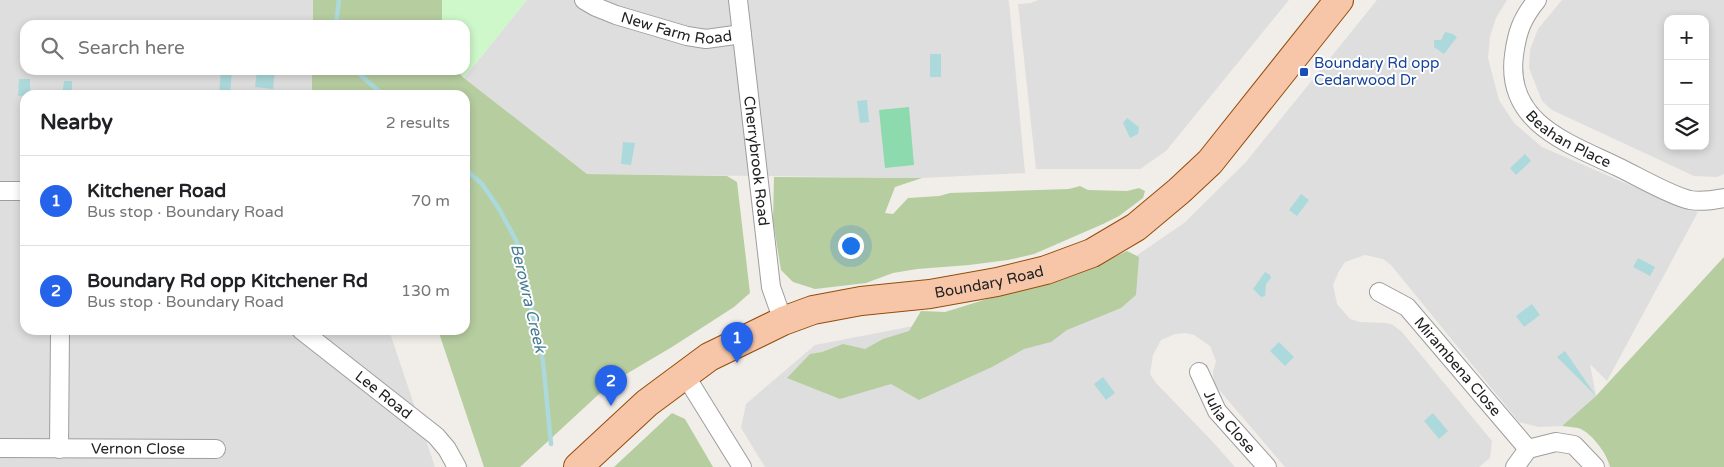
<!DOCTYPE html>
<meta charset="utf-8">
<style>
:root{--surface:#fff;--page:#f2f2f2;--text:#202124;--muted:#757577;--line:#e0e0e0;--accent:#2563eb}
body{margin:0;font-family:"Varela Round",sans-serif;background:var(--page);color:var(--text)}
.controls{position:absolute;right:15px;top:15px;display:grid;overflow:hidden;border-radius:10px;box-shadow:0 2px 8px #0003}
.controls button{width:45px;height:45px;display:grid;place-items:center;padding:0;border:0;border-bottom:1px solid var(--line);background:var(--surface);color:var(--text);font:25px sans-serif}
.you{position:absolute;left:850px;top:245px;width:18px;height:18px;margin:-12px;border:4px solid #fff;border-radius:50%;background:#1a73e8;box-shadow:0 0 0 8px #1a73e833}
.badge{display:grid;place-items:center;width:32px;height:32px;border-radius:50%;background:var(--accent);color:#fff;font-size:16px;font-weight:700}
.pin{position:absolute;translate:-50% -41px;filter:drop-shadow(0 1px 2px #0008)}
.pin::after{content:'';position:absolute;top:26px;width:18px;height:15px;background:inherit;clip-path:polygon(0 0,100% 0,50% 100%)}
.list{margin:0;padding:0;list-style:none}
h2{display:flex;justify-content:space-between;align-items:center;height:65px;margin:0;padding:0 20px;font-size:21px}
h2 small{font-size:16px;font-weight:400;color:var(--muted)}
.list li{display:grid;grid-template-columns:32px 1fr auto;gap:15px;align-items:center;box-sizing:border-box;height:90px;padding:0 20px;border-top:1px solid var(--line)}
.list b{display:block;font-size:19px;white-space:nowrap}
.list p{margin:0;font-size:16px;white-space:nowrap;color:var(--muted)}
.list em{font-size:16px;font-style:normal;color:var(--muted)}
.icon{flex:none;width:28px;height:28px;fill:none;stroke:currentColor;stroke-width:2;stroke-linecap:round;stroke-linejoin:round}
.map{position:relative;flex:none;width:1724px;height:467px;overflow:hidden}
.search{position:absolute;background:var(--surface);box-shadow:0 2px 8px #0003;left:20px;top:20px;width:450px;height:55px;display:flex;align-items:center;gap:12px;box-sizing:border-box;padding:0 18px;border-radius:15px;color:var(--muted);font-size:19px}
.panel{position:absolute;background:var(--surface);box-shadow:0 2px 8px #0003;left:20px;top:90px;width:450px;height:245px;border-radius:15px}
.map>svg:first-child{display:block}
</style>
<div class="map">
<svg width="1724" height="467" viewBox="0 0 1724 467">
<rect width="100%" height="100%" fill="#f1ede9"/>
<g fill="#dfdede" fill-rule="evenodd">
<path d="M0,0H313V25H25V70H312V95H25V330H389L435,467H0Z"/>
<path d="M527,0H1007L1009,1L1025,173L922,178L587,174L464,78Z"/>
<path d="M1038,0H1289L1166,151L1140,169H1036L1018,4L1031,3Z"/>
<path d="M1377,0H1507L1496,18L1490,36L1488,58L1499,100L1514,123L1542,147L1678,206L1698,212L1607,381L1590,364L1596,396L1562,426L1539,427L1519,422L1391,265L1383,259L1365,255L1345,262L1339,271L1333,285L1337,304L1350,319L1360,322L1386,323L1393,325L1402,332L1492,441L1490,458L1479,467H1285L1214,384L1213,372L1216,361L1210,346L1194,335L1186,333L1175,334L1161,340L1153,355L1150,374L1156,383L1212,441L1235,467H765L741,428L746,404L815,345L1007,308L1107,276L1184,223L1245,163Z"/>
<path d="M1562,0H1724V174L1717,177L1694,176L1552,110L1542,101L1529,68L1530,50L1538,29ZM1668,19H1705V146H1668Z"/>
</g>
<g fill="#b6cda0">
<rect x="313" y="0" width="129" height="25"/>
<path d="M312,70H456L464,78L587,174L727,176L737,182L750,293L734,307L672,347L611,383L520,467H484L438,330H465V95H312Z"/>
<path d="M774,177L922,178L895,187L885,213L893,214L908,198L939,196L950,193L1069,189L1080,186L1088,190L1127,191L1139,188L1145,191L1143,198L1119,216L1103,224L1034,254L1008,260L969,265L917,269L893,273L866,283L815,289L793,282L781,270L773,221Z"/>
<path d="M1127,251L1139,257L1136,295L1121,308L1067,330L1051,342L1024,349L992,367L919,400L891,384L840,399L787,378L810,354L822,352L843,344L865,349L883,339L909,331L921,311L945,312L1097,265Z"/>
<path d="M1724,257V467H1610C1607,454 1594,436 1581,429C1576,427 1568,427 1562,426L1596,396Z"/>
<path d="M672,413L685,419L713,467H614Z"/>
</g>
<path fill="#cef7ca" d="M442,0H527L464,78L456,70H465V25H442Z"/>
<path fill="#8cdaae" d="M909,107L914,165L885,168L879,110Z"/>
<g fill="#acd9db">
<path d="M1445,32L1453,34L1457,37L1444,54L1434,47V40H1441Z"/>
<rect x="930" y="54" width="11" height="23"/>
<path d="M221,70H232L230,95H219Z"/>
<path d="M257,70H275L273,89L255,87Z"/>
<path d="M19,79H30V95L18,96Z"/>
<path d="M64,81H72V95H60L63,89Z"/>
<path d="M867,100L869,122L860,123L857,101Z"/>
<path d="M1127,118L1139,127L1138,134L1130,138L1123,123Z"/>
<path d="M623,142L635,143L631,165L621,164Z"/>
<path d="M1525,154L1531,161L1516,175L1510,168Z"/>
<path d="M1301,194L1309,200L1297,216L1289,210Z"/>
<path d="M1638,258L1655,267L1650,276L1633,267Z"/>
<path d="M1265,272L1270,275L1271,278L1266,284L1265,296L1261,297L1253,289Z"/>
<path d="M1532,304L1540,315L1524,327L1516,316Z"/>
<path d="M1279,342L1294,357L1285,366L1270,351Z"/>
<path d="M1565,351L1596,396L1557,357Z"/>
<path d="M1103,377L1115,393L1106,400L1094,384Z"/>
<path d="M1433,413L1448,431L1439,439L1424,421Z"/>
</g>
<g fill="none" stroke-linecap="round" stroke-linejoin="round">
<g stroke="#acd9db" stroke-width="4.5">
<path d="M336,25L339,0"/>
<path d="M355,70L383,95"/>
<path d="M465,169L482,184L499,209L517,242L543,361L551,444"/>
</g>
<g stroke="#9e9e9e" stroke-width="20">
<g id="minor">
<path id="s1" d="M584,0L596,7L616,15L687,36L706,39L742,34"/>
<path id="s2" d="M738,0L771,287L783,321"/>
<path id="s3" d="M1537,0C1522,18 1517,32 1514,55C1505,123 1568,143 1618,167C1637,176 1671,196 1690,200C1702,202 1713,200 1724,198"/>
<path d="M0,191H25"/>
<path id="s4" d="M1379,292L1407,307L1528,449"/>
<path id="s5" d="M301,330L436,436L447,449L457,467"/>
<path id="s6" d="M1199,372L1217,411L1267,467"/>
<path d="M685,375L742,467"/>
<path id="s7" d="M0,448L216,449"/>
<path d="M59,449L60,330"/>
<path d="M1528,449L1556,442L1574,445L1595,467"/>
<path d="M1515,467L1528,449"/>
</g>
</g>
<g stroke="#954d09" stroke-width="30">
<g id="primary">
<path id="s8" d="M578,467L647,403L709,357L783,321L813,310L861,301L930,294L997,282L1046,270L1092,253L1136,227L1179,191L1210,162L1339,0"/>
</g>
</g>
<use href="#minor" stroke="#fff" stroke-width="18"/>
<use href="#primary" stroke="#f7c6a8" stroke-width="28"/>
</g>
<rect fill="#1a4fb4" stroke="#fff" stroke-width="2" x="1299" y="67" width="10" height="10" rx="2.5"/>
<g text-anchor="middle" stroke-width="4" stroke-linejoin="round" paint-order="stroke">
<g font-size="15" fill="#212121" stroke="#fff">
<text dy="5" stroke="none"><textPath href="#s1" startOffset="98">New Farm Road</textPath></text>
<text dy="5" stroke="none"><textPath href="#s3" startOffset="170">Beahan Place</textPath></text>
<text dy="5" stroke="none"><textPath href="#s2" startOffset="162">Cherrybrook Road</textPath></text>
<text dy="5" stroke="none"><textPath href="#s8" startOffset="464">Boundary Road</textPath></text>
<text dy="5" stroke="none"><textPath href="#s4" startOffset="110">Mirambena Close</textPath></text>
<text dy="5" stroke="none"><textPath href="#s5" startOffset="105">Lee Road</textPath></text>
<text dy="5" stroke="none"><textPath href="#s6" startOffset="59">Julia Close</textPath></text>
<text dy="5" stroke="none"><textPath href="#s7" startOffset="138">Vernon Close</textPath></text>
</g>
<g font-size="15" fill="#164399" stroke="#fff" text-anchor="start">
<text x="1314" y="68">Boundary Rd opp<tspan x="1314" dy="17">Cedarwood Dr</tspan></text>
</g>
<g font-size="16" font-style="italic" fill="#487d95" stroke="#fff">
<text transform="translate(529 298) rotate(77)" y="6">Berowra Creek</text>
</g>
</g>
</svg>
<div class="controls">
<button>+</button>
<button>−</button>
<button><svg class="icon" aria-label="layers" viewBox="0 0 24 24"><path d="M12 4l9 5-9 5-9-5zM3 14l9 5 9-5"/></svg></button>
</div>
<div class="you"></div>
<div class="pin badge" style="left:737px;top:363px">1</div>
<div class="pin badge" style="left:611px;top:406px">2</div>
<div class="search"><svg class="icon" aria-label="search" viewBox="0 0 24 24"><circle cx="10" cy="10" r="6"/><path d="M15 15l6 6"/></svg>Search here</div>
<section class="panel">
<h2>Nearby<small>2 results</small></h2>
<ul class="list">
<li><span class="badge">1</span><div><b>Kitchener Road</b><p>Bus stop · Boundary Road</p></div><em>70 m</em></li>
<li><span class="badge">2</span><div><b>Boundary Rd opp Kitchener Rd</b><p>Bus stop · Boundary Road</p></div><em>130 m</em></li>
</ul>
</section>
</div>
